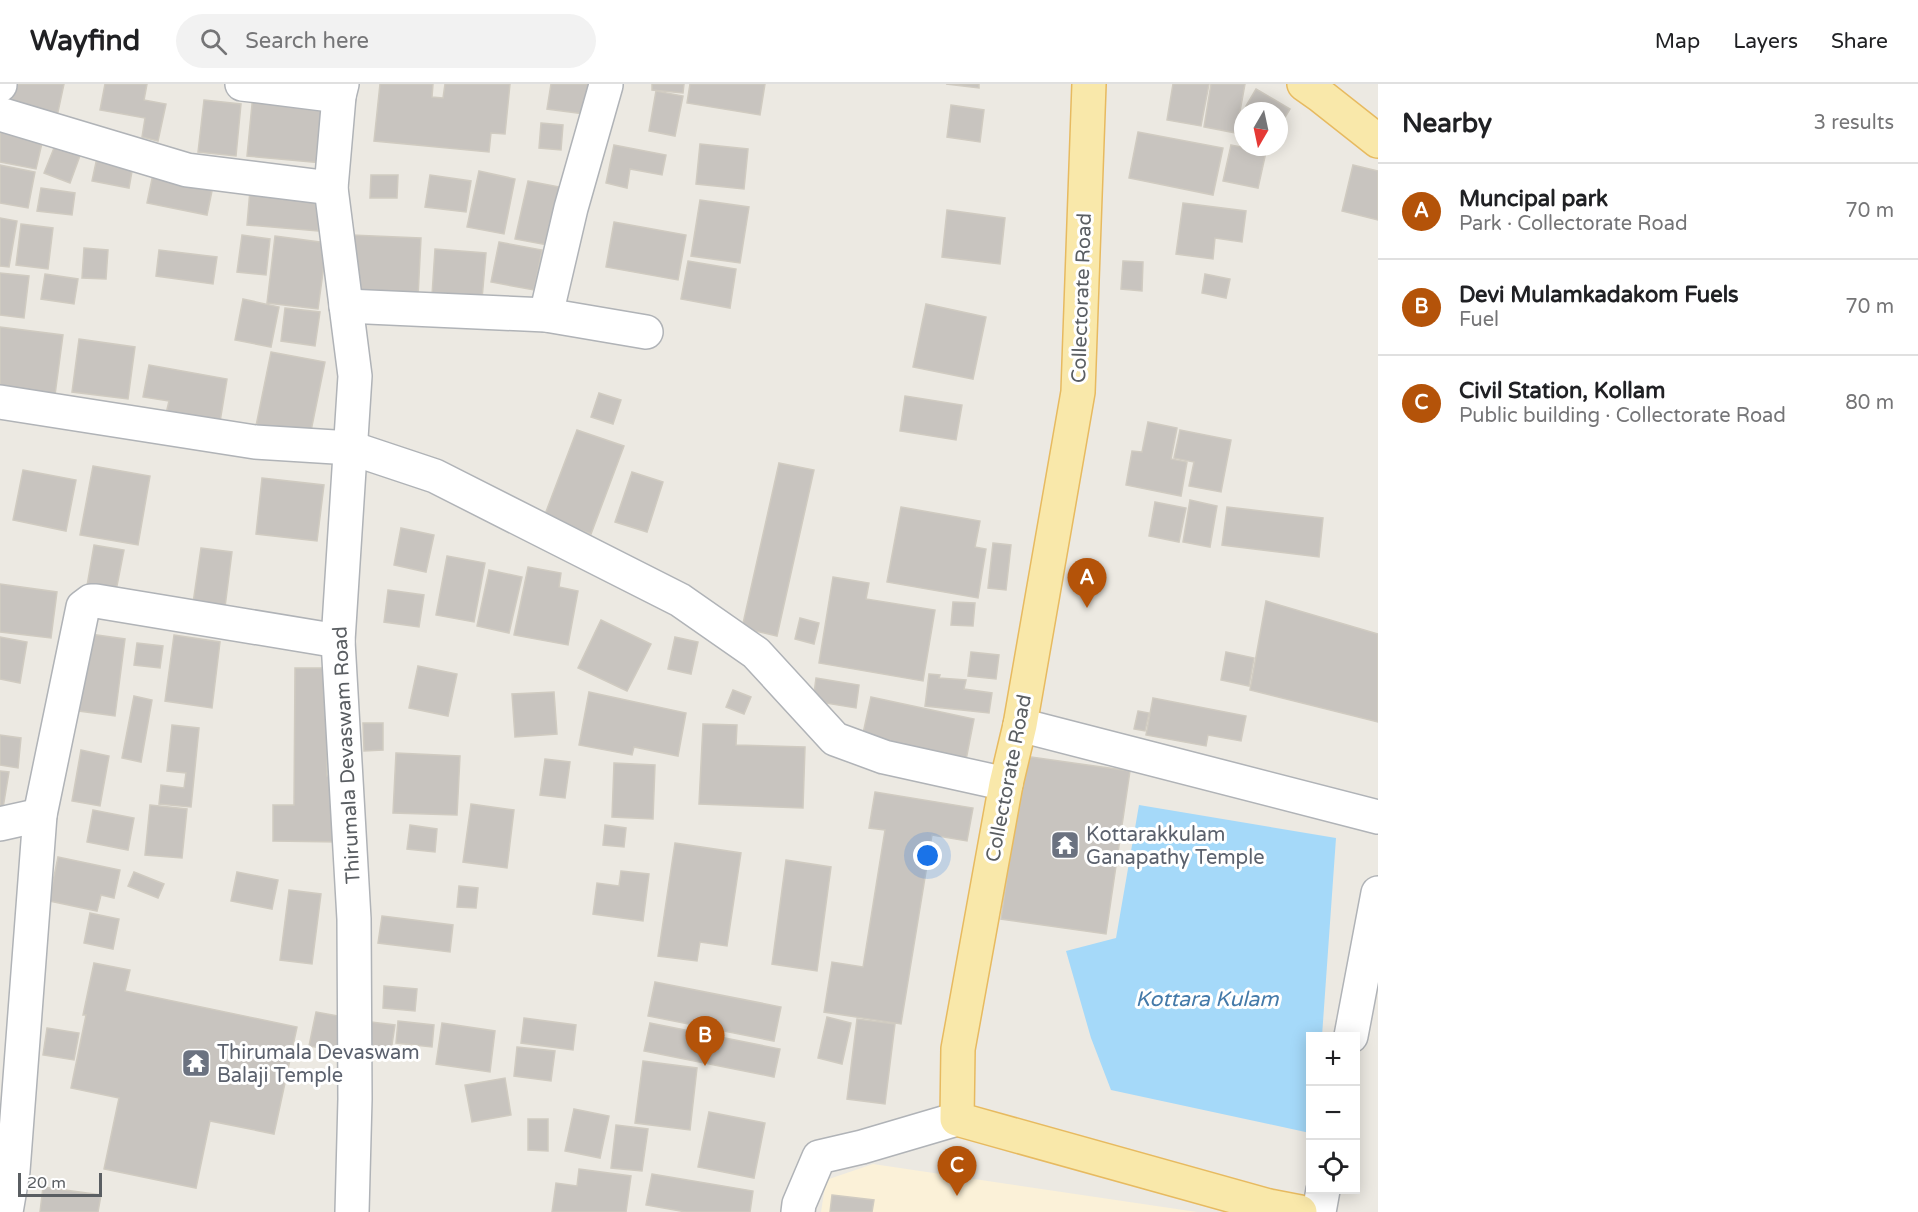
<!DOCTYPE html>
<meta charset="utf-8">
<style>
:root{--surface:#fff;--page:#f2f2f2;--text:#202124;--muted:#757577;--line:#e0e0e0;--accent:#b45309}
body{margin:0;font-family:"Varela Round",sans-serif;background:var(--page);color:var(--text)}
.controls{position:absolute;right:18px;bottom:18px;display:grid;overflow:hidden;border-radius:0px;box-shadow:0 3px 15px #0003}
.controls button{width:54px;height:54px;display:grid;place-items:center;padding:0;border:0;border-bottom:2px solid var(--line);background:var(--surface);color:var(--text);font:30px sans-serif}
.compass{position:absolute;left:1234px;top:18px;width:54px;height:54px;border-radius:50%;background:var(--surface);box-shadow:0 3px 15px #0003;rotate:189deg}
.scale{position:absolute;left:18px;bottom:15px;width:84px;box-sizing:border-box;padding-left:6px;border:3px solid #5a5e62;border-top:0;font-size:16px;line-height:21px;white-space:nowrap;color:#5a5e62;-webkit-text-stroke:4px #fff;paint-order:stroke}
.you{position:absolute;left:928px;top:772px;width:21px;height:21px;margin:-15px;border:4px solid #fff;border-radius:50%;background:#1a73e8;box-shadow:0 0 0 9px #1a73e833}
.badge{display:grid;place-items:center;width:39px;height:39px;border-radius:50%;background:var(--accent);color:#fff;font-size:20px;font-weight:700}
.pin{position:absolute;translate:-50% -50px;filter:drop-shadow(0 2px 3px #0008)}
.pin::after{content:'';position:absolute;top:32px;width:21px;height:18px;background:inherit;clip-path:polygon(0 0,100% 0,50% 100%)}
.list{margin:0;padding:0;list-style:none}
h2{display:flex;justify-content:space-between;align-items:center;height:78px;margin:0;padding:0 24px;font-size:26px}
h2 small{font-size:20px;font-weight:400;color:var(--muted)}
.list li{display:grid;grid-template-columns:39px 1fr auto;gap:18px;align-items:center;box-sizing:border-box;height:96px;padding:0 24px;border-top:2px solid var(--line)}
.list b{display:block;font-size:22px;white-space:nowrap}
.list p{margin:0;font-size:20px;white-space:nowrap;color:var(--muted)}
.list em{font-size:20px;font-style:normal;color:var(--muted)}
.icon{flex:none;width:33px;height:33px;fill:none;stroke:currentColor;stroke-width:2;stroke-linecap:round;stroke-linejoin:round}
.map{position:relative;flex:none;width:1378px;height:1128px;overflow:hidden}
header{display:flex;align-items:center;gap:36px;box-sizing:border-box;height:84px;padding:0 30px;background:var(--surface);border-bottom:2px solid var(--line)}
header strong{font-size:28px}
nav{display:flex;gap:33px;margin-inline-start:auto;font-size:21px}
.search{width:420px;height:54px;background:var(--page);display:flex;align-items:center;gap:15px;box-sizing:border-box;padding:0 21px;border-radius:33px;color:var(--muted);font-size:22px}
main{display:flex}
aside{flex:1;background:var(--surface)}
.map>svg:first-child{display:block}
</style>
<header>
<strong>Wayfind</strong>
<div class="search"><svg class="icon" aria-label="search" viewBox="0 0 24 24"><circle cx="10" cy="10" r="6"/><path d="M15 15l6 6"/></svg>Search here</div>
<nav><a>Map</a><a>Layers</a><a>Share</a></nav>
</header>
<main>
<div class="map">
<svg width="1378" height="1128" viewBox="0 0 1378 1128">
<rect width="100%" height="100%" fill="#ece9e2"/>
<path fill="#fbf1d8" d="M873,1080L1197,1128H821L826,1096Z"/>
<path fill="#a5d9f9" d="M1139,721L1336,754L1322,952H1310V1049L1111,1006L1091,954L1066,867L1116,854Z"/>
<g fill="#c8c4bf" stroke="#d0cbc1" stroke-width="1.5">
<path d="M9,0H64L56,37L3,26Z"/>
<path d="M105,0H147L144,16L166,20L158,57L142,53L145,34L100,26Z"/>
<path d="M380,0H433L432,13L443,14L445,0H510L505,50L491,49L489,68L374,57Z"/>
<path d="M551,0H588L584,30L547,25Z"/>
<path d="M652,0H684L683,9L652,6Z"/>
<path d="M690,0H765L760,31L687,19Z"/>
<path d="M946,0H979V4Z"/>
<path d="M1173,0H1209L1201,42L1167,36Z"/>
<path d="M1211,0H1245L1236,49L1204,43Z"/>
<path d="M1256,5L1290,25L1279,43V27H1253L1246,22Z"/>
<path d="M656,7L683,12L675,52L649,47Z"/>
<path d="M253,10L327,16L322,79L247,72Z"/>
<path d="M204,16L241,20L236,72L198,68Z"/>
<path d="M951,21L984,26L980,58L947,53Z"/>
<path d="M0,39L45,46L36,85L0,78Z"/>
<path d="M541,39L563,41L561,66L539,64Z"/>
<path d="M1138,48L1223,64L1213,111L1129,94Z"/>
<path d="M56,59L81,69L70,99L44,89Z"/>
<path d="M700,60L748,65L744,105L696,100Z"/>
<path d="M614,61L666,71L662,91L630,85L627,104L606,99Z"/>
<path d="M1231,61L1266,68L1258,104L1223,97Z"/>
<path d="M98,69L134,76L129,104L92,97Z"/>
<path d="M0,81L35,88L28,124L0,119Z"/>
<path d="M1353,81L1378,87V136L1342,127Z"/>
<path d="M479,87L515,95L504,150L467,143Z"/>
<path d="M153,90L213,102L207,131L147,119Z"/>
<path d="M371,91H398L397,114H370Z"/>
<path d="M430,91L471,97L466,128L425,123Z"/>
<path d="M528,97L570,105L558,163L515,155Z"/>
<path d="M41,104L75,109L72,131L37,127Z"/>
<path d="M250,106L320,112L318,147L247,141Z"/>
<path d="M700,116L749,123L740,179L691,172Z"/>
<path d="M1183,119L1246,127L1242,158L1215,154L1213,175L1176,170Z"/>
<path d="M947,126L1005,134L1000,180L942,173Z"/>
<path d="M0,134L17,137L9,183L0,182Z"/>
<path d="M614,138L686,151L678,196L606,183Z"/>
<path d="M21,140L53,144L48,185L16,181Z"/>
<path d="M242,151L270,155L266,191L237,188Z"/>
<path d="M351,151L421,154L418,213L349,209Z"/>
<path d="M275,152L327,159L318,225L267,219Z"/>
<path d="M499,158L542,166L534,206L491,198Z"/>
<path d="M84,164L108,166L106,195L82,194Z"/>
<path d="M435,165L486,169L482,215L432,211Z"/>
<path d="M159,166L217,173L213,200L156,192Z"/>
<path d="M688,177L736,185L730,224L681,215Z"/>
<path d="M1123,177L1143,178L1142,207L1121,205Z"/>
<path d="M0,189L29,192L24,234L0,231Z"/>
<path d="M45,190L78,195L74,220L41,215Z"/>
<path d="M1205,190L1230,195L1226,214L1202,209Z"/>
<path d="M243,215L279,223L271,263L235,256Z"/>
<path d="M926,220L986,233L973,295L913,283Z"/>
<path d="M285,224L320,228L315,262L281,257Z"/>
<path d="M0,243L63,251L55,311L0,303Z"/>
<path d="M79,255L135,263L128,315L72,308Z"/>
<path d="M271,268L325,278L310,352L256,342Z"/>
<path d="M149,281L227,295L219,344L165,334L169,317L143,313Z"/>
<path d="M599,309L621,316L613,340L591,333Z"/>
<path d="M905,312L962,321L956,356L900,347Z"/>
<path d="M1148,338L1177,344L1171,375L1187,378L1181,412L1126,401L1132,367L1142,368Z"/>
<path d="M577,346L624,362L591,450L544,433Z"/>
<path d="M1180,346L1231,356L1221,408L1189,402L1194,378L1174,374Z"/>
<path d="M779,379L814,386L777,552L742,544Z"/>
<path d="M93,382L150,392L138,461L80,451Z"/>
<path d="M23,386L76,396L66,447L13,436Z"/>
<path d="M632,388L663,398L647,448L615,438Z"/>
<path d="M262,394L324,401L317,457L256,450Z"/>
<path d="M1190,416L1217,422L1210,463L1183,458Z"/>
<path d="M1155,418L1186,424L1179,458L1149,452Z"/>
<path d="M901,423L980,437L975,463L986,465L978,514L887,498Z"/>
<path d="M1227,423L1323,434L1319,473L1222,461Z"/>
<path d="M401,444L434,451L426,488L394,481Z"/>
<path d="M993,459L1011,461L1006,506L988,504Z"/>
<path d="M94,461L124,466L116,507L87,502Z"/>
<path d="M201,464L232,468L225,523L193,519Z"/>
<path d="M447,472L485,479L474,538L436,531Z"/>
<path d="M528,483L561,489L559,503L578,507L568,561L514,551Z"/>
<path d="M489,486L522,493L509,549L477,542Z"/>
<path d="M833,493L869,499L866,515L935,526L923,597L819,579Z"/>
<path d="M0,500L57,508L51,554L0,548Z"/>
<path d="M388,506L424,511L419,543L384,538Z"/>
<path d="M1266,517L1378,550V638L1250,606Z"/>
<path d="M953,518L975,519L973,542L951,541Z"/>
<path d="M800,534L819,539L814,560L795,555Z"/>
<path d="M601,536L651,560L627,607L578,584Z"/>
<path d="M90,550L125,555L115,632L79,627Z"/>
<path d="M174,551L220,558L212,624L165,617Z"/>
<path d="M0,553L27,558L20,599L0,595Z"/>
<path d="M675,553L698,558L691,590L668,585Z"/>
<path d="M137,559L163,562L160,584L134,581Z"/>
<path d="M971,568L999,571L996,595L968,592Z"/>
<path d="M1226,568L1254,574L1249,602L1221,596Z"/>
<path d="M418,582L457,590L448,632L409,624Z"/>
<path d="M295,584H327V692H340L339,758L273,757V721H294Z"/>
<path d="M929,590L940,591L939,594L966,596L964,605L992,609L989,629L925,622Z"/>
<path d="M816,594L859,601L856,624L813,617Z"/>
<path d="M733,606L751,613L744,630L726,623Z"/>
<path d="M554,608L557,650L515,653L512,610Z"/>
<path d="M589,608L686,629L678,672L634,663L632,671L579,661Z"/>
<path d="M134,612L152,616L141,678L122,674Z"/>
<path d="M871,613L974,635L966,676L862,654Z"/>
<path d="M1153,614L1246,632L1241,657L1208,651L1206,662L1146,651Z"/>
<path d="M1138,627L1149,629L1145,647L1134,645Z"/>
<path d="M363,639H383V666L364,667Z"/>
<path d="M703,640L737,641L736,661L805,663L803,724L699,720Z"/>
<path d="M172,641L199,644L191,723L159,720L161,701L184,704L186,689L167,687Z"/>
<path d="M0,651L21,654L18,684L0,681Z"/>
<path d="M81,666L109,672L100,722L72,717Z"/>
<path d="M396,669L460,672L457,731L393,729Z"/>
<path d="M1024,672L1130,687L1106,850L1001,835Z"/>
<path d="M545,675L570,678L565,714L540,711Z"/>
<path d="M614,679L655,681L653,735L612,733Z"/>
<path d="M0,687L9,688L3,724H0Z"/>
<path d="M875,708L973,724L967,757L932,751L901,940L824,928L832,878L863,883L885,746L869,744Z"/>
<path d="M471,720L514,726L507,784L463,778Z"/>
<path d="M150,721L187,725L182,774L145,771Z"/>
<path d="M93,726L134,734L128,766L87,758Z"/>
<path d="M410,741L437,745L435,768L407,765Z"/>
<path d="M605,741L626,744L624,763L603,761Z"/>
<path d="M675,759L741,769L727,862L700,858L697,877L658,872Z"/>
<path d="M58,773L120,786L114,814L101,811L97,827L49,817Z"/>
<path d="M786,776L831,783L817,887L772,880Z"/>
<path d="M621,787L649,790L643,837L593,830L597,799L619,802Z"/>
<path d="M134,788L164,800L158,814L128,802Z"/>
<path d="M237,788L278,796L272,825L231,817Z"/>
<path d="M459,802L478,804L476,824L457,823Z"/>
<path d="M289,806L321,810L312,880L280,876Z"/>
<path d="M90,829L119,835L113,865L84,859Z"/>
<path d="M382,832L453,841L450,868L378,859Z"/>
<path d="M94,879L130,886L125,907L297,943L274,1050L210,1037L196,1104L104,1085L119,1014L71,1004L86,931H83Z"/>
<path d="M655,898L781,923L774,957L648,932Z"/>
<path d="M384,902L417,905L415,927L383,924Z"/>
<path d="M316,928L344,933L337,967L309,962Z"/>
<path d="M827,933L851,939L842,980L818,974Z"/>
<path d="M524,934L576,941L573,966L521,959Z"/>
<path d="M857,935L895,940L885,1020L847,1015Z"/>
<path d="M398,937L434,941L432,963L396,959Z"/>
<path d="M371,938L395,941L390,974L367,971Z"/>
<path d="M442,939L495,947L490,988L436,980Z"/>
<path d="M650,939L780,965L774,993L644,967Z"/>
<path d="M47,944L79,949L74,976L43,971Z"/>
<path d="M517,963L555,967L551,997L514,992Z"/>
<path d="M643,977L697,984L690,1046L635,1039Z"/>
<path d="M505,994L511,1031L472,1038L465,1001Z"/>
<path d="M574,1025L609,1032L600,1074L565,1067Z"/>
<path d="M709,1028L765,1039L754,1094L698,1083Z"/>
<path d="M528,1035H548V1067L528,1066Z"/>
<path d="M616,1041L648,1045L642,1087L611,1084Z"/>
<path d="M579,1085L631,1092L626,1128H552L556,1099L577,1102Z"/>
<path d="M652,1090L753,1107L750,1128H686L646,1121Z"/>
<path d="M43,1103L101,1111L98,1128H40Z"/>
<path d="M832,1111L874,1116L872,1128H830Z"/>
</g>
<g fill="none" stroke-linecap="round" stroke-linejoin="round">
<g stroke="#b0b3b7" stroke-width="36">
<g id="minor">
<path d="M242,0L339,12"/>
<path d="M342,0L339,12L331,104L355,292L338,557L354,835L355,1015L352,1128"/>
<path d="M0,1V0"/>
<path d="M0,30L187,86L331,104"/>
<path d="M346,222L546,231L646,248"/>
<path d="M546,231L571,124L606,1"/>
<path d="M0,318L255,358L351,364L435,392L680,516L756,569L835,655L884,673L1006,700"/>
<path d="M1020,641L1378,733"/>
<path d="M0,740L40,731"/>
<path d="M1351,952L1378,809"/>
<path d="M6,1128L13,1087L40,731L83,523L91,517H96L338,557"/>
<path d="M798,1128L799,1120L819,1073L862,1063L957,1035"/>
<path d="M1319,1128L1323,1106"/>
</g>
</g>
<g stroke="#e7ba60" stroke-width="36">
<g id="major">
<path d="M1089,0L1078,308L1020,641L1006,700L958,965L957,1035L1269,1122L1300,1128"/>
<path d="M1304,0L1321,12L1378,57"/>
</g>
</g>
<use href="#minor" stroke="#fff" stroke-width="33"/>
<use href="#major" stroke="#f9e8aa" stroke-width="33"/>
</g>
<defs>
<g id="temple-square" transform="scale(1.5)"><rect x="-9" y="-9" width="18" height="18" rx="4" fill="#6b7280" stroke="#fff"/><path d="M0-6L5-2H3V0L6.5 2.5H4V6H1.5V3h-3V6H-4V2.5H-6.5L-3 0V-2H-5Z" fill="#fff"/></g>
</defs>
<g fill-rule="evenodd">
<use href="#temple-square" x="1065" y="761"/>
<use href="#temple-square" x="196" y="979"/>
</g>
<g text-anchor="middle" stroke-width="6" stroke-linejoin="round" paint-order="stroke">
<g font-size="20" fill="#5a5e62" stroke="#fff">
<text transform="translate(1081 214) rotate(-88)" y="7">Collectorate Road</text>
<text transform="translate(346 671) rotate(-93)" y="7">Thirumala Devaswam Road</text>
<text transform="translate(1008 694) rotate(-79)" y="7">Collectorate Road</text>
</g>
<g font-size="20" fill="#5b616d" stroke="#fff" text-anchor="start">
<text x="1086" y="757">Kottarakkulam<tspan x="1086" dy="23">Ganapathy Temple</tspan></text>
<text x="217" y="975">Thirumala Devaswam<tspan x="217" dy="23">Balaji Temple</tspan></text>
</g>
<g font-size="21" font-style="italic" fill="#447aa9" stroke="#fff">
<text x="1207" y="922">Kottara Kulam</text>
</g>
</g>
</svg>
<div class="controls">
<button>+</button>
<button>−</button>
<button><svg class="icon" aria-label="locate" viewBox="0 0 24 24"><circle cx="12" cy="12" r="6"/><path d="M12 2v4M12 18v4M2 12h4M18 12h4"/></svg></button>
</div>
<svg class="compass" viewBox="-18 -18 36 36"><path d="M0-13l5 13h-10z" fill="#e53935"/><path d="M0 13l5-13h-10z" fill="#757577"/></svg>
<div class="scale">20 m</div>
<div class="you"></div>
<div class="pin badge" style="left:1087px;top:524px">A</div>
<div class="pin badge" style="left:705px;top:982px">B</div>
<div class="pin badge" style="left:957px;top:1112px">C</div>
</div>
<aside>
<h2>Nearby<small>3 results</small></h2>
<ul class="list">
<li><span class="badge">A</span><div><b>Muncipal park</b><p>Park · Collectorate Road</p></div><em>70 m</em></li>
<li><span class="badge">B</span><div><b>Devi Mulamkadakom Fuels</b><p>Fuel</p></div><em>70 m</em></li>
<li><span class="badge">C</span><div><b>Civil Station, Kollam</b><p>Public building · Collectorate Road</p></div><em>80 m</em></li>
</ul>
</aside>
</main>
